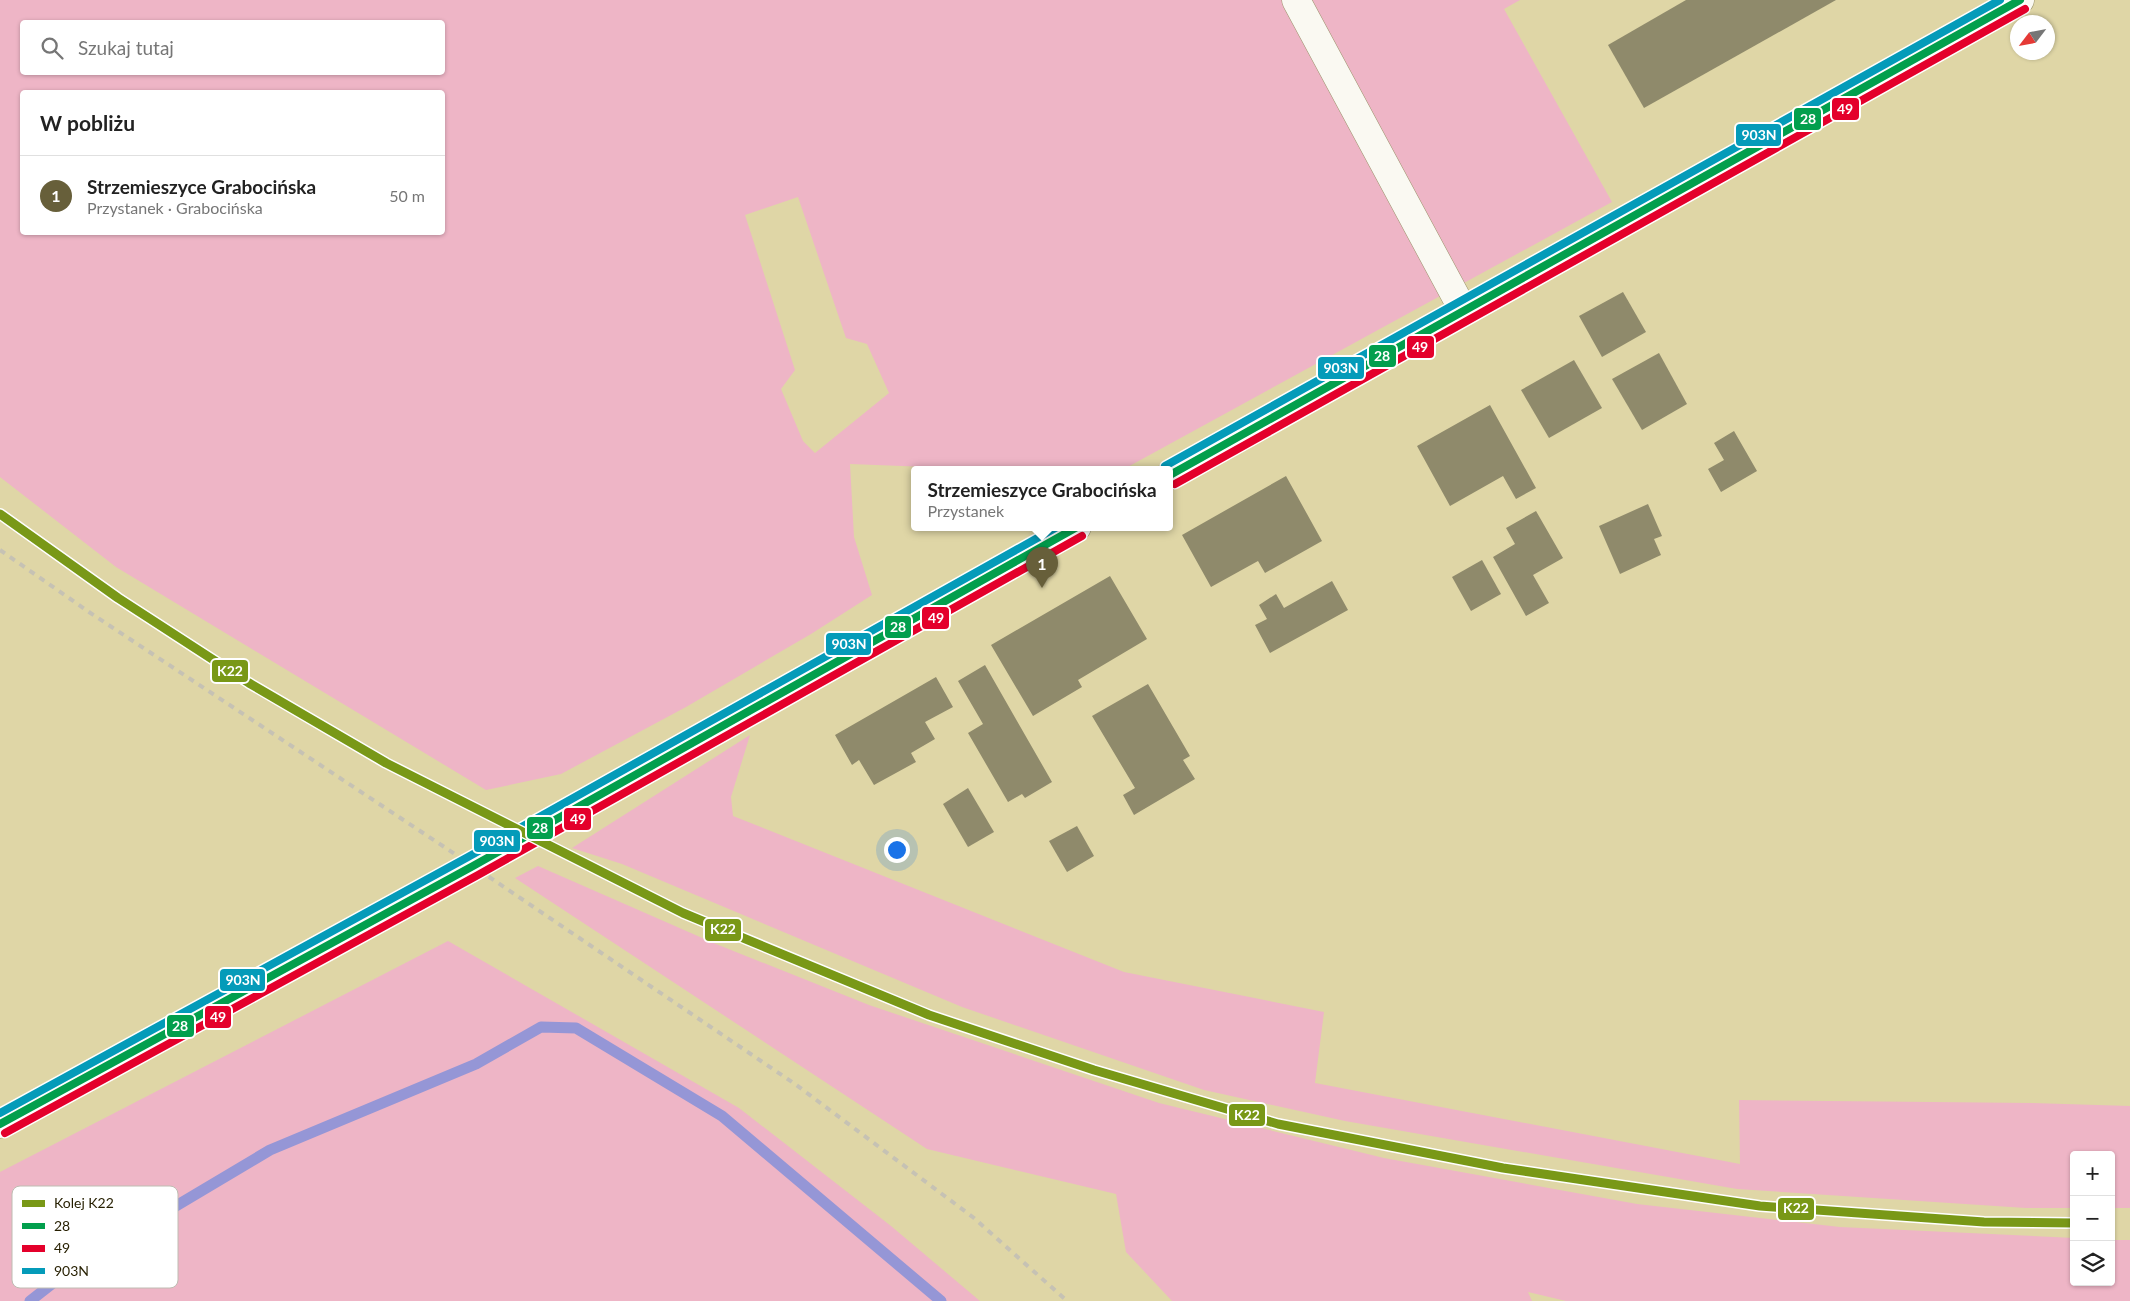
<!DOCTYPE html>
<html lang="pl">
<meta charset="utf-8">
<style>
:root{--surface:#fff;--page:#f6f6f6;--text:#222;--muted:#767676;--line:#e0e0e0;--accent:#675f3a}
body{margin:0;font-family:Lato,sans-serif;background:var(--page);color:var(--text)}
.controls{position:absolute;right:15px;bottom:15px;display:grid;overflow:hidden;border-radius:5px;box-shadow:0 1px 4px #0004}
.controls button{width:45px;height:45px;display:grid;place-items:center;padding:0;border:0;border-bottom:1px solid var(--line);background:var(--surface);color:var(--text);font:25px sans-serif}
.compass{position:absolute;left:2010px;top:15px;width:45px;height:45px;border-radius:50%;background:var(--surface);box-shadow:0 1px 4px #0004;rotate:238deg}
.you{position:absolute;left:896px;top:849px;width:18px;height:18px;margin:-12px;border:4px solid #fff;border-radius:50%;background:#1a73e8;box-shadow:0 0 0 8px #1a73e833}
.badge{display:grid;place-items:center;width:32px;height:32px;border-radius:50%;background:var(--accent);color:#fff;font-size:16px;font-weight:700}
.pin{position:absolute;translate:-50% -41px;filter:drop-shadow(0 1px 2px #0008)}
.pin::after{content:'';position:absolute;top:26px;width:18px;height:15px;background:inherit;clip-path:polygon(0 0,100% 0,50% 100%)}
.popup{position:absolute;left:911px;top:466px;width:262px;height:65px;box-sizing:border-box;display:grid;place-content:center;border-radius:5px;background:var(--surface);filter:drop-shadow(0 1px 4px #0005);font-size:16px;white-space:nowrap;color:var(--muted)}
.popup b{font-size:19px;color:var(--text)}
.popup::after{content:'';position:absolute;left:50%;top:100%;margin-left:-10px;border:10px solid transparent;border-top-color:var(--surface)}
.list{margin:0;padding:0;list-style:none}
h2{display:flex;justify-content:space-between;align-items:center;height:65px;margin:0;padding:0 20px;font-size:21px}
h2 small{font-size:16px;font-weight:400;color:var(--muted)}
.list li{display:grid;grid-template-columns:32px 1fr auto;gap:15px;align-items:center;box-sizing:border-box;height:80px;padding:0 20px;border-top:1px solid var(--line)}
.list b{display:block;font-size:19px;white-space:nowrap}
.list p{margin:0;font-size:16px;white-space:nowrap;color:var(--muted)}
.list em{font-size:16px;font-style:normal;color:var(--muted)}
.icon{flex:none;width:28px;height:28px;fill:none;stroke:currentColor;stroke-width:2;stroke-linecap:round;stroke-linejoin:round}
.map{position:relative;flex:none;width:2130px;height:1301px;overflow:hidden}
.search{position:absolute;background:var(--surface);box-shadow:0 1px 4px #0004;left:20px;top:20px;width:425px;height:55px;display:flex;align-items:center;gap:12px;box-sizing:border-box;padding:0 18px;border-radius:5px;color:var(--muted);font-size:19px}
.panel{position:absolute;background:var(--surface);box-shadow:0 1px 4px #0004;left:20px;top:90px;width:425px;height:145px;border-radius:5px}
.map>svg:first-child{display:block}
</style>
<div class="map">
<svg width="2130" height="1301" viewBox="0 0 2130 1301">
<rect width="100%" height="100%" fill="#dfd6a6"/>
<g fill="#eeb5c6" fill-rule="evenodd">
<path d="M0,0H1520L1504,9L1612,202L1124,469H957L954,468L850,464L854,537L872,595L811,634L686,707L561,774L486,790L116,567L0,477ZM22,22H442V72H22ZM22,92H442V232H22ZM798,197L846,338L867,344L889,393L815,453L803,441L781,389L795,370L745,215Z"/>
<path d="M750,735L731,797L733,816L1124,972L1324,1012L1315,1083L1740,1164L1739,1100L2032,1103L2130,1106V1208H2111V1155H2074V1208H2026L1737,1189L1345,1121L1204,1090L962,1007L622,864L572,848Z"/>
<path d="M538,866L716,944L869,1005L1159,1103L1384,1158L1637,1204L1840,1227L2074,1238V1282H2111V1240H2130V1301H1566L1528,1292L1532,1301H1172L1126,1252L1116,1194L927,1149L515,878Z"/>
<path d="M448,941L739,1108L891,1226L980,1301H0V1172Z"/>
</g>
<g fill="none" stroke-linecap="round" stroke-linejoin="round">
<path stroke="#9596d6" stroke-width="11" d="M30,1301L90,1254L102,1250L270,1150L476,1064L541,1027L576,1028L722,1116L941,1301"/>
</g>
<g fill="#8f8a6b">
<path d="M1686,0H1836L1644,108L1608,45Z"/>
<path d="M1623,292L1646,332L1602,357L1579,316Z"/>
<path d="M1659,353L1687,404L1642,430L1612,379Z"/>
<path d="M1574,360L1602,408L1549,438L1521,390Z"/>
<path d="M1490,405L1536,488L1516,499L1503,476L1450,506L1417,446Z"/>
<path d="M1734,431L1757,471L1721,492L1708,469L1724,460L1714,443Z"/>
<path d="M1286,476L1322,541L1265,573L1258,561L1211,587L1182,535Z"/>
<path d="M1648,504L1662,536L1654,539L1661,555L1620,574L1599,526Z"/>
<path d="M1536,511L1563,558L1533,575L1549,603L1526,616L1493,557L1515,544L1506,528Z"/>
<path d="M1482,560L1501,594L1471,611L1452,577Z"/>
<path d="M1110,576L1147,639L1078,680L1082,687L1033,716L991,645Z"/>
<path d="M1332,581L1348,610L1270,653L1255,625L1267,619L1259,605L1276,594L1284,608Z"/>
<path d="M985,665L1052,782L1025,798L1022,794L1008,802L968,733L983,724L958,681Z"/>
<path d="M936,677L953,707L925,722L935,739L911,753L916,762L874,785L859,760L852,765L835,735Z"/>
<path d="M1148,684L1190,756L1183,760L1195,779L1134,815L1123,795L1135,788L1092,716Z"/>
<path d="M968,788L994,832L968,847L943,804Z"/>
<path d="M1077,826L1094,856L1067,872L1049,841Z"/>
</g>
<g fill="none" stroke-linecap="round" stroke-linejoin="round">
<g stroke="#9b936b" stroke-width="29">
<g id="minor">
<path d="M1296,0L1463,310"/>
<path d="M1170,475L2020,0"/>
<path d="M0,1124L473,866L1077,527"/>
</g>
</g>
<use href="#minor" stroke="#faf9f2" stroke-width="28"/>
<path stroke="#c6c2b4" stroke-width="4" stroke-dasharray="6 6" stroke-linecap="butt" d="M0,550L89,612L473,866L795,1084L974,1218L1067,1301"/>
<g stroke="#fff" stroke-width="11">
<g id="bus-1">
<path d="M1170,475L2020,0"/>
<path d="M0,1124L473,866L1077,527"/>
</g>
</g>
<g stroke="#fff" stroke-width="11">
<g id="bus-2">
<path d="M1175,484L2025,9"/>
<path d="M5,1133L478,875L1082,536"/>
</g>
</g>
<g stroke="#fff" stroke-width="11">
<g id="bus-3">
<path d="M1165,466L2000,0"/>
<path d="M0,1113L468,857L1057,527"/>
</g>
</g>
<use href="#bus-1" stroke="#029f4d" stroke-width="8"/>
<use href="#bus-2" stroke="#e4002b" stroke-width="8"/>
<use href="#bus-3" stroke="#049bb9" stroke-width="8"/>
<g stroke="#fff" stroke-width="12">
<path id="rail-1" d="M0,514L118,598L249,683L386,763L683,913L929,1015L1094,1070L1278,1124L1503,1168L1760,1206L1984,1222L2074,1223"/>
</g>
<use href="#rail-1" stroke="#799817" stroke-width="9"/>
</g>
<rect x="12" y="1186" width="166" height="102" rx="8" fill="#fff" stroke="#bebcb2" stroke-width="1"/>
<rect x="22" y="1200" width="23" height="7" fill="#799817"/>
<rect x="22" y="1223" width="23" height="6" fill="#029f4d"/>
<rect x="22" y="1245" width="23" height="7" fill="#e4002b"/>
<rect x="22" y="1268" width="23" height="6" fill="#049bb9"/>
<g font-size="14" fill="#261f00">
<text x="54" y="1208">Kolej K22</text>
<text x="54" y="1231">28</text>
<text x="54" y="1253">49</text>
<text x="54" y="1276">903N</text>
</g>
<g stroke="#fff" stroke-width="2">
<rect x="1831" y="97" width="29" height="24" rx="5" fill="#e4002b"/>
<rect x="1793" y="107" width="29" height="24" rx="5" fill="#029f4d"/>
<rect x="1735" y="123" width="47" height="24" rx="5" fill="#049bb9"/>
<rect x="1406" y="335" width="29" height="24" rx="5" fill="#e4002b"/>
<rect x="1368" y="344" width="29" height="24" rx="5" fill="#029f4d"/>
<rect x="1317" y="356" width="48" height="24" rx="5" fill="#049bb9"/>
<rect x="921" y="606" width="29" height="24" rx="5" fill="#e4002b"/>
<rect x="884" y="615" width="28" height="24" rx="5" fill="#029f4d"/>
<rect x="825" y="632" width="47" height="24" rx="5" fill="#049bb9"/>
<rect x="211" y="659" width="38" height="24" rx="5" fill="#799817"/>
<rect x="563" y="807" width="29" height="24" rx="5" fill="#e4002b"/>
<rect x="526" y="816" width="28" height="24" rx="5" fill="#029f4d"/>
<rect x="473" y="829" width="48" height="24" rx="5" fill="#049bb9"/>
<rect x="704" y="918" width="38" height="24" rx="5" fill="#799817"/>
<rect x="219" y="968" width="47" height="24" rx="5" fill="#049bb9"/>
<rect x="204" y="1005" width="28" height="24" rx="5" fill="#e4002b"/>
<rect x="166" y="1014" width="29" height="24" rx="5" fill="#029f4d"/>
<rect x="1228" y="1103" width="38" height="24" rx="5" fill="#799817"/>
<rect x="1777" y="1197" width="38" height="24" rx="5" fill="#799817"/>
</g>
<g font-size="14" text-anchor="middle" font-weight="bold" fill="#fff">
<text x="1845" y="114">49</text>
<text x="1808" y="124">28</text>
<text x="1759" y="140">903N</text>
<text x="1420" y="352">49</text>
<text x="1382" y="361">28</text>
<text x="1341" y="373">903N</text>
<text x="936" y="623">49</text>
<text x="898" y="632">28</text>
<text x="849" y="649">903N</text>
<text x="230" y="676">K22</text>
<text x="578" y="824">49</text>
<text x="540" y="833">28</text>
<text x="497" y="846">903N</text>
<text x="723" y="934">K22</text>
<text x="243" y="985">903N</text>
<text x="218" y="1022">49</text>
<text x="180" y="1031">28</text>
<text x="1247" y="1120">K22</text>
<text x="1796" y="1213">K22</text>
</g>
</svg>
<div class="controls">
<button>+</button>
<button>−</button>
<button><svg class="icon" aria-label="layers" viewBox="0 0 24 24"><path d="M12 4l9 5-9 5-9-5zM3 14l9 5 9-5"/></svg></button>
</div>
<svg class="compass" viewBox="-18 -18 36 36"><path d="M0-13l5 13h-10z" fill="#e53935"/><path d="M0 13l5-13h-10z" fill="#767676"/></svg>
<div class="you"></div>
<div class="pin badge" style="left:1042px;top:588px">1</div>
<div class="popup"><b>Strzemieszyce Grabocińska</b>Przystanek</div>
<div class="search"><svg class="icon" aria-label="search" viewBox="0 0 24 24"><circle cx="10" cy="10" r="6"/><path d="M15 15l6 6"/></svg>Szukaj tutaj</div>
<section class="panel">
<h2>W pobliżu<small></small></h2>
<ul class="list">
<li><span class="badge">1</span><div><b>Strzemieszyce Grabocińska</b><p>Przystanek · Grabocińska</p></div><em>50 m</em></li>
</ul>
</section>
</div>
